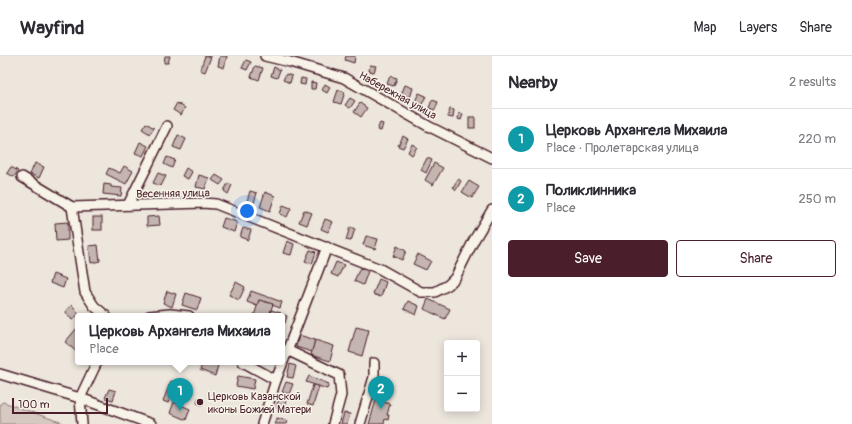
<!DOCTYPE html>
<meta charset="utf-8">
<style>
:root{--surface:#fff;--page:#f2f2f3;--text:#2b2b33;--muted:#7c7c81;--line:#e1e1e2;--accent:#4a1f2b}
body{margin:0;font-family:Pangolin,sans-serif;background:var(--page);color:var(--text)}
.controls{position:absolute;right:12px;bottom:12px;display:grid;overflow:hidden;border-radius:4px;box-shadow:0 2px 10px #0003}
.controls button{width:36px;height:36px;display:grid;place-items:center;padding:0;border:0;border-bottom:1px solid var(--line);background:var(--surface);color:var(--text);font:20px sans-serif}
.scale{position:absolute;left:12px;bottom:10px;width:96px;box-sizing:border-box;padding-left:4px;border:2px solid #4a1f2b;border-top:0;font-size:11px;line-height:14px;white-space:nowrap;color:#4a1f2b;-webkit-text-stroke:3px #f7f3e8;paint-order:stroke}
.you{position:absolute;left:247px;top:155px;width:14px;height:14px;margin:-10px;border:3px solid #fff;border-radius:50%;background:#1a73e8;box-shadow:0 0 0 6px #1a73e833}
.badge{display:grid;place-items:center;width:26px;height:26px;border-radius:50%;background:var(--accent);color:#fff;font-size:13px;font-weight:700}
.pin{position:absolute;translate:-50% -33px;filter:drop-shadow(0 1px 2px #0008)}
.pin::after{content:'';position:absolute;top:21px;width:14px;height:12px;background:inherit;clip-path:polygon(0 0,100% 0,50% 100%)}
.popup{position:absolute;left:75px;top:257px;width:210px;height:52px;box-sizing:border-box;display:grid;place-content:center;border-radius:4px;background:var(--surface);filter:drop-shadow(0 1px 3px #0005);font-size:13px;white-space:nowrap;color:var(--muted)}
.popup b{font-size:15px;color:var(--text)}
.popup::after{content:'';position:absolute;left:50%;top:100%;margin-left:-8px;border:8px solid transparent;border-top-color:var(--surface)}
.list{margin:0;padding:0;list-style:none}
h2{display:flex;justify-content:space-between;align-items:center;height:52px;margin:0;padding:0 16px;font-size:17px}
h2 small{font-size:13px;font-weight:400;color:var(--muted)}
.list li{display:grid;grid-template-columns:26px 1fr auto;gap:12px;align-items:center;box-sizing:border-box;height:60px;padding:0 16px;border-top:1px solid var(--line)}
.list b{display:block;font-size:15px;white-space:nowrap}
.list p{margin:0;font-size:13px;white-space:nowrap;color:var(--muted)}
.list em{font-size:13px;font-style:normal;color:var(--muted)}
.actions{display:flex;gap:8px;padding:12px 16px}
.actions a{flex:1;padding:9px 0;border:1px solid var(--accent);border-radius:4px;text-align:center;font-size:14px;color:var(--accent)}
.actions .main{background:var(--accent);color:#fff}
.map{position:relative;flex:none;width:492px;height:368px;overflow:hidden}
header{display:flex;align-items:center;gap:24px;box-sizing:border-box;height:56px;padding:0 20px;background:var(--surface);border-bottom:1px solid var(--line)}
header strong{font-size:19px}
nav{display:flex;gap:22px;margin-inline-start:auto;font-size:14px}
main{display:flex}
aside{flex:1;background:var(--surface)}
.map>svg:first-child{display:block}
</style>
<header>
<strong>Wayfind</strong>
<nav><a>Map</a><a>Layers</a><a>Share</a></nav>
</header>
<main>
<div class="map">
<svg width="492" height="368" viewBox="0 0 492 368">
<rect width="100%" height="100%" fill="#ece6dd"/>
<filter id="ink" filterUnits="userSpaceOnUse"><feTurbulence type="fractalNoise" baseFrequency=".025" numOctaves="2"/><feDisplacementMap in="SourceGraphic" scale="8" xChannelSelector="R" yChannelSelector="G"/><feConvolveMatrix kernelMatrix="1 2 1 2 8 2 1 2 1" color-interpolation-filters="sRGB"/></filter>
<g filter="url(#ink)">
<path fill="#d5c9c2" stroke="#907476" d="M3,346L63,367V368H0V348Z"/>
<g fill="#c4b5b0" stroke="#4a1f2b">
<path d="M165,0H170L168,7H164Z"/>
<path d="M205,0L211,1L205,16L200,14Z"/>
<path d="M220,0H227L224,12L218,10Z"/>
<path d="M346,0H355L354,7L345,4Z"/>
<path d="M246,4L251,6L247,14L242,12Z"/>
<path d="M370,9L376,10L374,16L369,15Z"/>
<path d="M255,10L263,12L259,24L251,21Z"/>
<path d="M274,11L280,14L277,22L271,20Z"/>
<path d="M286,18L292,20L290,27L283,24Z"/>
<path d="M390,20L397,22L394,30L387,28Z"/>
<path d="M301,22L306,23L305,29L300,28Z"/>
<path d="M311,26L316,27L315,33H311Z"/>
<path d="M325,28L330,31L327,37L322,34Z"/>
<path d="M405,29L413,32L410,42L401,39Z"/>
<path d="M338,34L345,36L341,48L334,46Z"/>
<path d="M419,37L426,40L421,50L414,47Z"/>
<path d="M350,42L355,45L350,52L345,49Z"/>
<path d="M432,44L438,46L435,54L429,52Z"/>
<path d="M177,47L185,52L181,59L173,54Z"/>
<path d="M360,47L367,52L361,61L354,56Z"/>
<path d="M450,53L454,54L453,62L448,61Z"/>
<path d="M459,57L463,58L461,64L458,63Z"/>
<rect x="469" y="61" width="6" height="11"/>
<path d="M146,67L154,72L150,78L142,73Z"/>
<path d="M380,67L383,68L381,75L377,74Z"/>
<path d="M178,79L186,83L181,94L173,91Z"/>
<path d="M403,80L408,83L403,92L398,90Z"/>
<path d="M140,86L148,90L143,100L135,97Z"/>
<path d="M412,88L417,91L412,99L408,96Z"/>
<path d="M167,101L175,104L172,112L164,108Z"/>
<path d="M427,102L432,104L426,117L421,114Z"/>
<path d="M35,107L44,111L39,122L30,118Z"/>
<path d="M434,107L443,112L433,129L425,124Z"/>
<path d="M124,110L133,115L126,128L106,118L109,112L120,117Z"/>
<path d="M11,111L18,115L14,121L7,117Z"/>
<path d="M186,112L192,116L188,123L182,120Z"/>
<path d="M158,117L166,120L161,130L153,127Z"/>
<path d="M199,119L209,122L205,133L196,131Z"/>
<path d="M216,119L224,124L220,129L212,124Z"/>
<path d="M458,123L461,125L456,134L453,131Z"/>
<path d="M469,125L479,131L472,142L462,136Z"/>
<path d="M228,127L232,129L228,138L224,135Z"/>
<path d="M104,128L111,129V131L122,132L121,140L103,138Z"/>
<path d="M250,135L257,137L254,147L247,145Z"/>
<path d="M265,136L275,140L270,155L260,151Z"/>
<path d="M283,149L291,152L287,161L280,158Z"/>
<path d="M304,154L312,157L307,169L299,166Z"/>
<path d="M159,160L160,169L147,170V161Z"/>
<rect x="93" y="161" width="9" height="13"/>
<path d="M224,162L237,166L234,176L221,171Z"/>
<path d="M325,163L333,166L328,176L321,173Z"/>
<path d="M68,166V184L56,185L55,167Z"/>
<path d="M350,171L355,173L351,185L346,184Z"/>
<path d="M243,172L251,174L248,184L240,181Z"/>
<path d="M366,180L378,183L375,193L363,189Z"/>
<path d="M287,185L294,188L291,199L283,197Z"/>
<path d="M98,189L100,205L91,207L89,190Z"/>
<path d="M397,190L406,195L402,204L393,200Z"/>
<path d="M310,194L316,196L312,208L305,205Z"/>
<path d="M418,198L431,205L426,214L413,208Z"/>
<path d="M336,206L344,209L338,221L331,218Z"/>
<path d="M360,212L368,215L363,229L354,225Z"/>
<path d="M53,218L66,223L63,232L50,227Z"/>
<path d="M379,223L386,226L381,241L373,238Z"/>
<path d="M236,226L245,231L239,244L229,239Z"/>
<path d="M167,235L176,238L172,251L163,247Z"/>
<path d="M251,235L282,246L280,252L259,244L257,250L247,246Z"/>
<path d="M186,237L201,242L197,254L182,249Z"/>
<path d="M428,243L450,253L445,263L424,253Z"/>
<path d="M259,244L273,248L269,260H254Z"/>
<path d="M408,245L419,250L416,259L404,253Z"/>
<path d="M72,249L79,258L72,264L65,255Z"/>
<path d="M271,254L281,257L280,260H269Z"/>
<path d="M281,258L287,260L285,267L282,266V260H280Z"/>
<path d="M78,271V297L65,286Z"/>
<path d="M356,271L369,274L362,300L349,296Z"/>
<path d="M299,279L315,284L312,296L296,291Z"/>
<path d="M315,284L334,290L330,305L311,299Z"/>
<path d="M203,306H219L215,320L200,314Z"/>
<path d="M290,308L296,310L293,322L287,321Z"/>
<path d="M238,320L255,323L253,333L236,330Z"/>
<path d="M309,320L329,328L327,333L306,326Z"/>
<path d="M171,325L187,332L183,340L172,336L168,347L163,345Z"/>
<path d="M286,326L293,328L289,338L282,336Z"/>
<path d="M313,329L319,330L313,350L307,348Z"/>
<path d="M109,333L116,335L113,344L105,342Z"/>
<path d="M198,342L204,344L202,349L197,347Z"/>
<path d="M279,342L286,344L283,355L276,352Z"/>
<path d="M376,344L390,348L387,359H389L388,364L385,363L384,368H369Z"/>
<path d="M174,346L190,353L186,364L170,357Z"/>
<path d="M344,357L350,358L347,368H341Z"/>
<path d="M277,362L288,365L287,368H275Z"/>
</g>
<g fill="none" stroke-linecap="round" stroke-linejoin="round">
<g stroke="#4a1f2b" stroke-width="12">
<g id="minor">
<path d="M265,0L290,6L344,22L428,70L492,102"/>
<path d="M22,121L72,151L203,147L216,148L380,213L421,236H435L448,229L455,222L474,184L492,154"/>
<path d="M128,149L167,70"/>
<path d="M72,151L85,236L94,250L106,260"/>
<path d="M149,260L170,258L189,260"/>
<path d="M287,294L339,319L341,339L333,368"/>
<path d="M243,306L276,324"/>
<path d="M0,318L80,342L151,368"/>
<path d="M82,368L80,342L97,306"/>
<path d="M262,368L276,324L327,191"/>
<path d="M360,368L374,321V307"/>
</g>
</g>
<use href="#minor" stroke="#f7f3e8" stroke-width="9"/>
</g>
</g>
<circle fill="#4a1f2b" stroke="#f7f3e8" stroke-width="1.5" cx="200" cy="346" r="4"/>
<g text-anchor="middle" stroke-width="3" stroke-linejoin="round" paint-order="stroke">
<g font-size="11" fill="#4a1f2b" stroke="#f7f3e8">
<text transform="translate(398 39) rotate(29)" y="4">Набережная улица</text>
<text transform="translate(173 137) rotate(-1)" y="4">Весенняя улица</text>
</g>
<g font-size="11" fill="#4a1f2b" stroke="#f7f3e8" text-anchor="start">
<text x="208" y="344">Церковь Казанской<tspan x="208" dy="13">иконы Божией Матери</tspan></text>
</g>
</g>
</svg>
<div class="controls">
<button>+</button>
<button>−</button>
</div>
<div class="scale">100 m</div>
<div class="you"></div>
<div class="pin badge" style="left:180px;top:355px;background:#0f9aa8">1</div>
<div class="popup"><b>Церковь Архангела Михаила</b>Place</div>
<div class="pin badge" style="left:381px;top:353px;background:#0f9aa8">2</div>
</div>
<aside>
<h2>Nearby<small>2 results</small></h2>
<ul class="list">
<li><span class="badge" style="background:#0f9aa8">1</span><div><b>Церковь Архангела Михаила</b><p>Place · Пролетарская улица</p></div><em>220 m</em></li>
<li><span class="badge" style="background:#0f9aa8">2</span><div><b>Поликлинника</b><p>Place</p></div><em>250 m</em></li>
</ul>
<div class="actions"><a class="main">Save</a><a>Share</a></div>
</aside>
</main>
